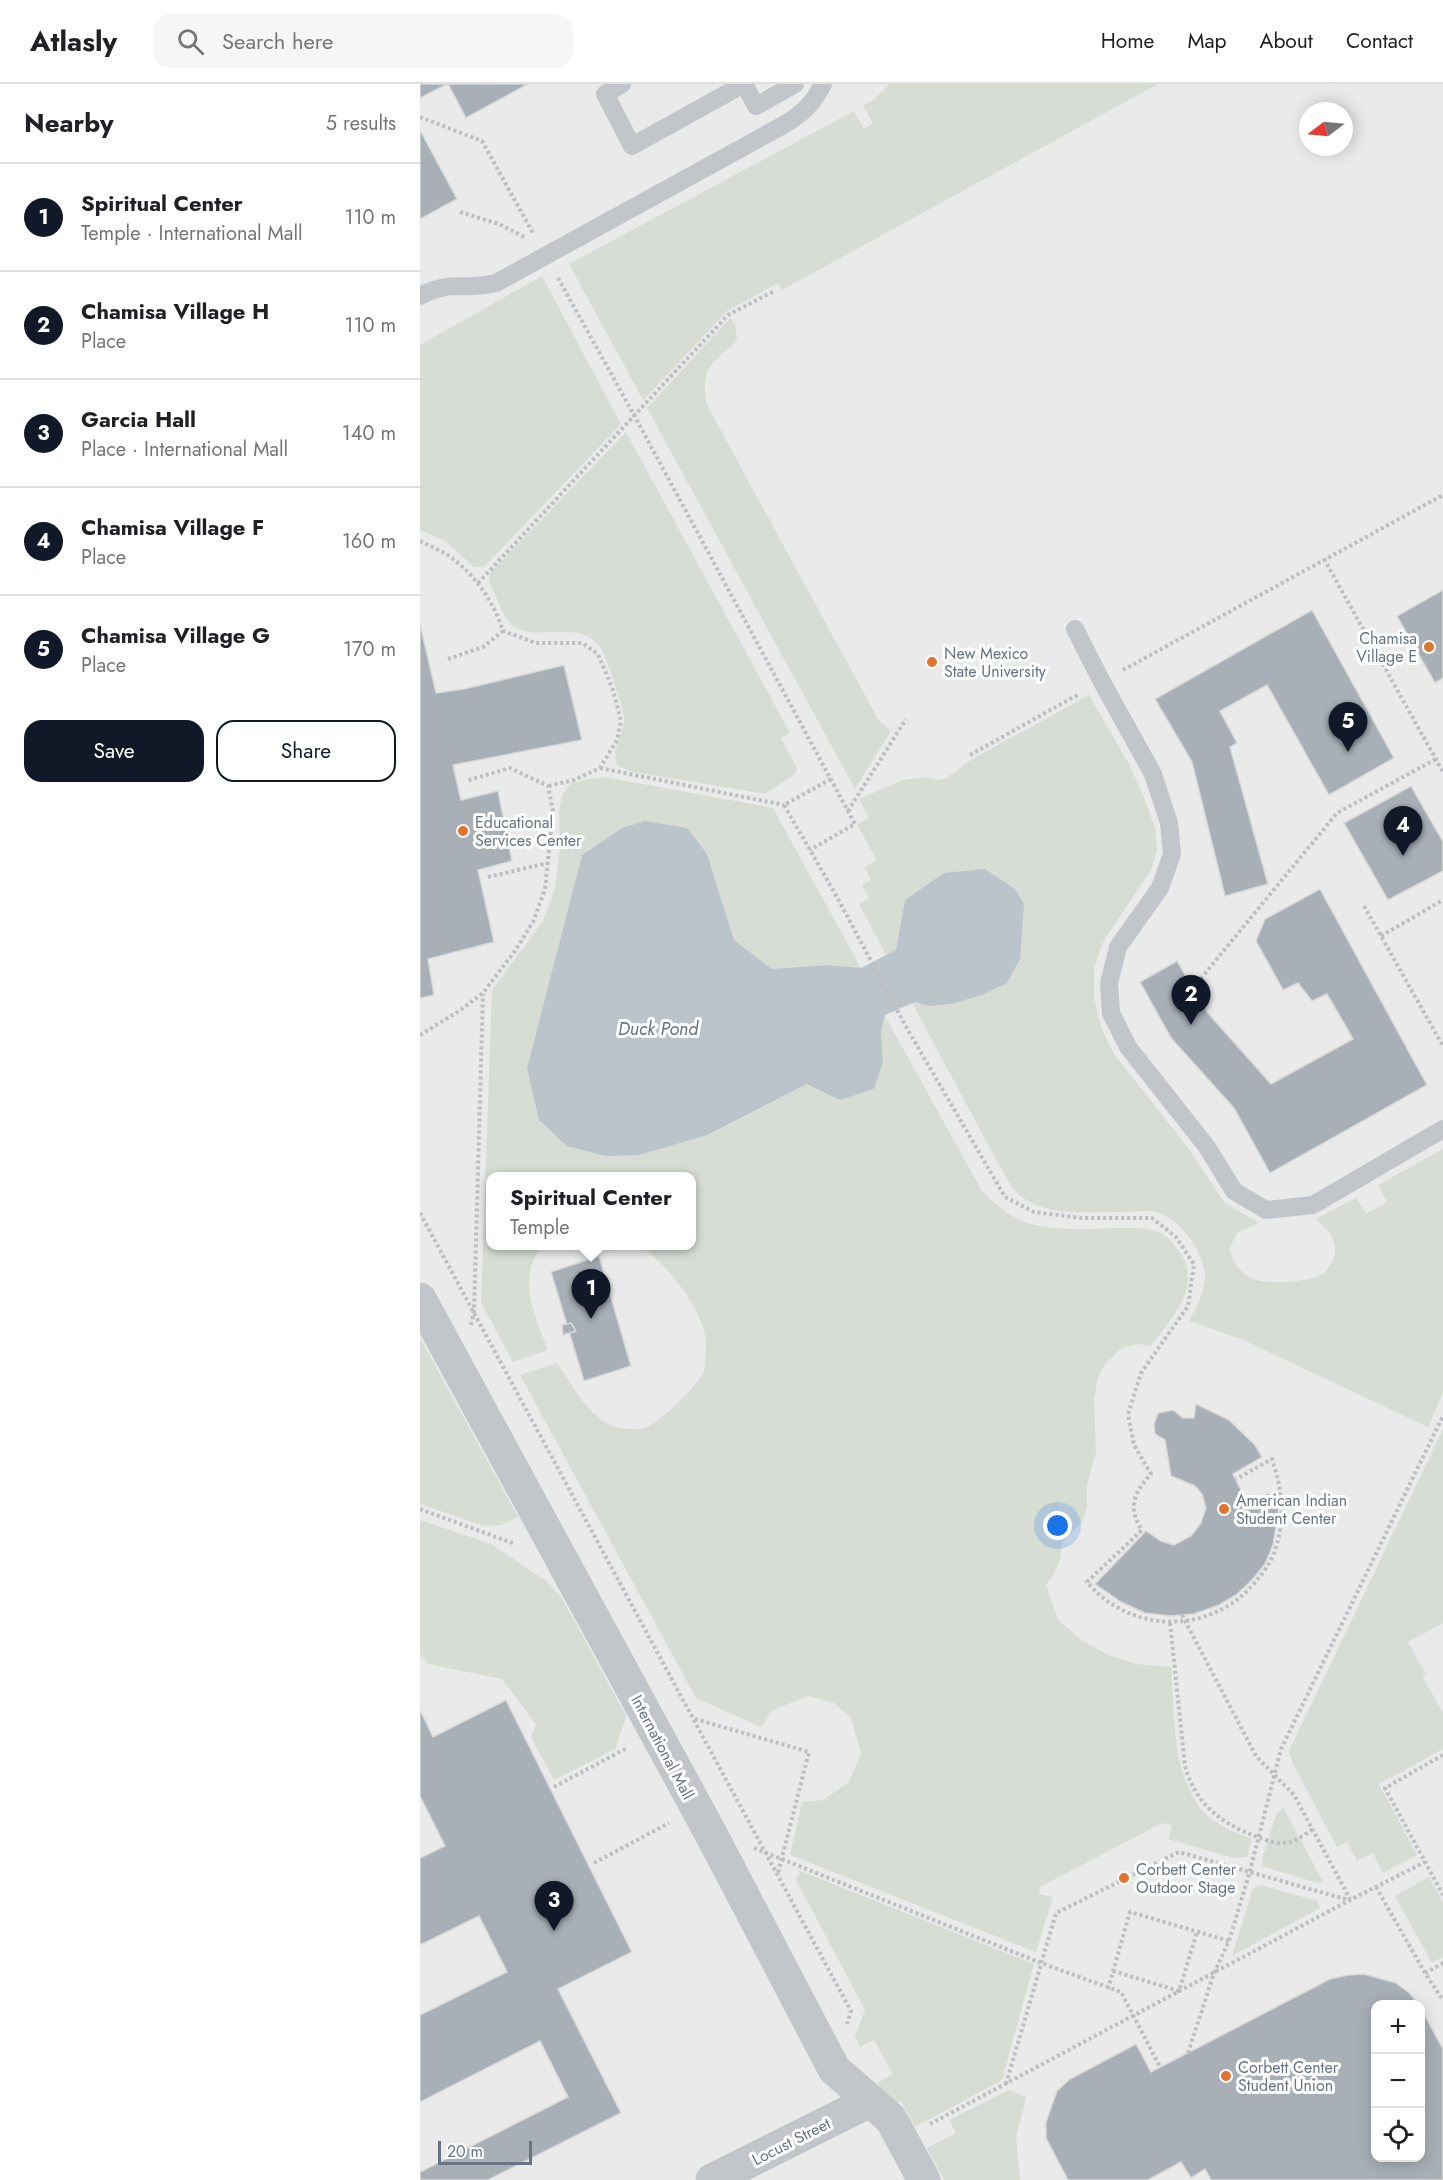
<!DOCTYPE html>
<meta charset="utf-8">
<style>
:root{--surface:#fff;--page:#f6f6f6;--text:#202124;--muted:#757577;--line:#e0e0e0;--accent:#111827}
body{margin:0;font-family:Jost,sans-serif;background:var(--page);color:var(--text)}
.controls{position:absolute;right:18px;bottom:18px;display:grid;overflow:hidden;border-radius:12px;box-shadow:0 3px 15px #0003}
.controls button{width:54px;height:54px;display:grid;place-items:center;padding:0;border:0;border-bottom:2px solid var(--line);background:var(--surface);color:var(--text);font:30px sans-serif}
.compass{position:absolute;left:879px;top:18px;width:54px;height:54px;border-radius:50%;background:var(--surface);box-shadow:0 3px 15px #0003;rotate:254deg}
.scale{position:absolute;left:18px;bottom:15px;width:94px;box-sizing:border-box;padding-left:6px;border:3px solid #687486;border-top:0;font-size:16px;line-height:21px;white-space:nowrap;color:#687486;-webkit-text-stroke:4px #fff;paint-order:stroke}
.you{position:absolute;left:638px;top:1442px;width:21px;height:21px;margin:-15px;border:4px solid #fff;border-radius:50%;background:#1a73e8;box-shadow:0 0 0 9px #1a73e833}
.badge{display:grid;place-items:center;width:39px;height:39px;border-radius:50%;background:var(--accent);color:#fff;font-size:20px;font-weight:700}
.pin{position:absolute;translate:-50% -50px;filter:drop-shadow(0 2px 3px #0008)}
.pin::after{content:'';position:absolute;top:32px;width:21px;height:18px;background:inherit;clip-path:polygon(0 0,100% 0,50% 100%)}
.popup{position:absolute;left:66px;top:1088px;width:210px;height:78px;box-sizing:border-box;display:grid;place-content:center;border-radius:12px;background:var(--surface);filter:drop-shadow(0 2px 4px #0005);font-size:20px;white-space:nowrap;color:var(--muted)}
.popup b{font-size:22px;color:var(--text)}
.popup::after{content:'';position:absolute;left:50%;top:100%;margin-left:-12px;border:12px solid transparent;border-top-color:var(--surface)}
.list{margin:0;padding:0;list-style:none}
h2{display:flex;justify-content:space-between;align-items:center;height:78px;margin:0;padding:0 24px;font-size:26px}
h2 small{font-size:20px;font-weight:400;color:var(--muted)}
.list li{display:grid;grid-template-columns:39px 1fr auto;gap:18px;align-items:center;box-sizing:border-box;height:108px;padding:0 24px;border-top:2px solid var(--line)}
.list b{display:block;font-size:22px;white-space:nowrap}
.list p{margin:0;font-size:20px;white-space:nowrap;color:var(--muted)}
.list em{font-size:20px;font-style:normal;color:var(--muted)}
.actions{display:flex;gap:12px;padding:18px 24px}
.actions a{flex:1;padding:14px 0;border:2px solid var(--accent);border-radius:18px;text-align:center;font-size:21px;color:var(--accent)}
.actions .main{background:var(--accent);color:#fff}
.icon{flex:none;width:33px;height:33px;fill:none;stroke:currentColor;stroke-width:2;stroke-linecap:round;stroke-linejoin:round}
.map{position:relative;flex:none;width:1023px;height:2096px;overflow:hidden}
header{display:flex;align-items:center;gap:36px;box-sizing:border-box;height:84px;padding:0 30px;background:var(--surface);border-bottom:2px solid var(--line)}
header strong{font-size:28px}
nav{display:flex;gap:33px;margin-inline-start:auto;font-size:21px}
.search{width:420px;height:54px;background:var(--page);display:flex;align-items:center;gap:15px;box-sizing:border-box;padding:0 21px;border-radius:18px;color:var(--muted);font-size:22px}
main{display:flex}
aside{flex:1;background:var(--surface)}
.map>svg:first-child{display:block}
</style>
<header>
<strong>Atlasly</strong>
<div class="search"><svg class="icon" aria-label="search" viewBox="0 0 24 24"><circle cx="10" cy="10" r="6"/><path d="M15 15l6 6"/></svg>Search here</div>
<nav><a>Home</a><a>Map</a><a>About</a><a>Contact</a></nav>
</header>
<main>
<aside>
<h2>Nearby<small>5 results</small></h2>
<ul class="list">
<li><span class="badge">1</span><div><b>Spiritual Center</b><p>Temple · International Mall</p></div><em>110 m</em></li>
<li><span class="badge">2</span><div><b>Chamisa Village H</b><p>Place</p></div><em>110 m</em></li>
<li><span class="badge">3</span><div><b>Garcia Hall</b><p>Place · International Mall</p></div><em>140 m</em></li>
<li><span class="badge">4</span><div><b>Chamisa Village F</b><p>Place</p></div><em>160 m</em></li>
<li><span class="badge">5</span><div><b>Chamisa Village G</b><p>Place</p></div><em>170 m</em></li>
</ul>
<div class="actions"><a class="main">Save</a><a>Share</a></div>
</aside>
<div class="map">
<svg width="1023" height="2096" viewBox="0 0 1023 2096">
<rect width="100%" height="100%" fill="#f8f8f5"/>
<path fill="#e9eae9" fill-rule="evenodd" d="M0,0H1023V2096H0ZM888,27H924V63H888ZM70,1092H272V1162H70ZM956,1920H1000V2074H956Z"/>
<g fill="#d7ddd5">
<path d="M469,0H738L362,206L358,199L307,227L223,316L149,180L434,27L444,45L453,39L443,22L455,15Z"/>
<path d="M122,192L201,340L64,483H54L25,457L0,446V261Z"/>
<path d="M310,234L315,241L317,256C294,279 279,282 287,321L458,635L471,647L435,705L227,324Z"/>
<path d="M206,348L370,649L361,654L377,684L375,690L345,710L213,688L198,682C189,665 205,651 204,633C203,622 186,572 180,563C161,534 117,559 93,542C81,532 77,511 69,498L70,489Z"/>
<path d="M669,611L709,680L725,716L735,744L737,766L731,786L684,856L674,883V915L681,943L694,970L769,1065L804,1118L839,1139L817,1149L809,1165C813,1178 819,1188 831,1194C845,1201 891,1199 904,1189C907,1187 910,1181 912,1178C921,1159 909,1146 895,1135L936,1114L946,1130L967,1118L958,1101L1023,1065V1309L1008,1343L821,1255L769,1237C776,1224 784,1210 785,1194C785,1169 760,1133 735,1128C725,1126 712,1128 702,1128C670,1128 631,1133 603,1114C592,1107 586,1092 579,1081L492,919L495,917L509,922L485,816L476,866L466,871L439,820L449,814L442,801L451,796L445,783L457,776L437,741L449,734L439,715L483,696L504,693L518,696L527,694L549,677Z"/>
<path d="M184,693L353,724L441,884L407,881L352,885L314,856L287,770L202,744L162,771L107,984L287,1051L387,1000L420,1015L454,1005L463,979L461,948L465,932L562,1107C577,1121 591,1135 611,1140C639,1147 669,1145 697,1144C710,1144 726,1143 738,1148C748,1152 755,1161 761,1170C782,1204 751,1234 731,1262L719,1260L702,1264L686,1279L678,1293L674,1316L676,1368L667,1402V1424L662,1438L642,1458L640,1475L634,1490L626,1501L638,1536L662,1556L688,1571L716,1580L751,1583C755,1630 751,1686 781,1725C793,1740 815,1748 832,1755L827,1773L814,1774L748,1755L752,1741L742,1739L620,1803L619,1810L633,1813L616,1868L370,1771L382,1718L403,1716L429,1698L441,1670L431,1634L414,1619L388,1612L353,1626L341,1643L276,1614L100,1291L137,1279C152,1300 166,1329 190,1341C196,1344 214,1346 221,1345C236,1343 274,1304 282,1291C286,1284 286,1268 286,1259C285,1226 247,1182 222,1162H272V1092H70V1162H125C94,1186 116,1237 128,1266L93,1278L61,1218L72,906L123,837L135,805L140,764L139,728L142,712L150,700L164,696Z"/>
<path d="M0,1254L98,1433L81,1441L64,1442L0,1420Z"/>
<path d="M1023,1345V1539L988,1558L1006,1590L1002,1592L1023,1629V1665L959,1700L997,1771L963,1789L953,1769L937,1777L927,1758L917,1763L873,1680L869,1667Z"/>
<path d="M0,1436L71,1460L126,1497L142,1514L206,1632L195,1665L134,1696L111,1653L116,1640L82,1595L8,1580L0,1569Z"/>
<path d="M863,1723L903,1798L897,1799L843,1782L842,1775L856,1731Z"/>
<path d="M378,1786L614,1880L582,1996L495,2043L481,2017L470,2023L457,1999L473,1990L454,1956L440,1963L435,1952L445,1926L375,1794L380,1791Z"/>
<path d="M1009,1793L1023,1819V1873L1012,1879L975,1812Z"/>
<path d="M841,1801L897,1817L900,1824L812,1872L833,1804Z"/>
<path d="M589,2006L606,2013L596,2053L600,2096H524L507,2064L536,2049L529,2036Z"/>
</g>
<path fill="#bcc4cb" d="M225,737L267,744L287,770L314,856L352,885L407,881L441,884L476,866L485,816L524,789L565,785L595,805L604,820L600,875L587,899L562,911L531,920L509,922L495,918L465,931L461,948L463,979L454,1005L420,1016L387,1000L287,1051L219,1071L185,1072L147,1062L119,1036L107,984L162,771L202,744Z"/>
<g fill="#a8afb7" stroke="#d9dad8" stroke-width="1.5">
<path d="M0,0H27L0,14Z"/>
<path d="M28,0H108L46,34Z"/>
<path d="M0,46L37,115L0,135Z"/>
<path d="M1023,506V594L1015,599L977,532Z"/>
<path d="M892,526L974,674L909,711L847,601L800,627L817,659L810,663L848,800L805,812L772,678L735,615Z"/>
<path d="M0,540L16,609L44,605L144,581L162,656L33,681L41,716L78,707L92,777L58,786L74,858L8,875L14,911L0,914Z"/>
<path d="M991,702L1023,758V787L968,816L924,739Z"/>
<path d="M900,805L1007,1001L850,1089L814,1024L751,954L720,898L757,877L787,928L851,1000L933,955L907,910L892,917L878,899L863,906L836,857L845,835Z"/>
<path d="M179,1172L211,1282L164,1297L131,1188Z"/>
<path d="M151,1239L156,1247L143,1251L142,1241Z"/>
<path d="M776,1320L809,1336L835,1361L842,1373L813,1390L821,1406L823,1426L859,1423L853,1461L845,1480L831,1497L816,1511L799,1521L774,1530L750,1532L725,1529L701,1518L675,1500L726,1447L741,1457L754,1461L771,1452L781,1439L786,1424L782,1410L775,1402L751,1392L745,1356L735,1350L734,1340L738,1329L753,1326L763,1334H774Z"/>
<path d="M86,1616L212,1868L138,1905L201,2029L68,2096H0V2088L148,2013L120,1957L0,2018V1931L87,1888L59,1832L0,1861V1774L25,1762L0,1712V1626L13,1653Z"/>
<path d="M944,1890L976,1899L988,1908L999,1920H956V2074H1000V1923L1023,1965V2096H791L785,2085L771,2094L761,2078L728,2096H648L626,2054V2038L637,2007L650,1995L716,1960L731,1988L910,1895L928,1891Z"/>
</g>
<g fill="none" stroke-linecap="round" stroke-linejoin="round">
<g stroke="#bcbec1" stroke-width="4" stroke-dasharray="3 3" stroke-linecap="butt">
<path d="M0,33L62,57L114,151"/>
<path d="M40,128L79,140L106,154"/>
<path d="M138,194L214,331L435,740L390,766"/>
<path d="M0,457C11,463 24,467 33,475C57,493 74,519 83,547L116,559H162L178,570L193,606L201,637L197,656L180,684L154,696L128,702"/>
<path d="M904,475L1023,688"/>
<path d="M58,499L308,231L354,207"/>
<path d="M28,575L63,563L83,547"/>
<path d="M703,586L1023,411"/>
<path d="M550,671L659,610"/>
<path d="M180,684L364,721"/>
<path d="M411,695L364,721L417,813L485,941L585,1113L614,1128L661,1134H732L756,1153L774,1180L768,1222L721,1289L708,1330L714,1361L731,1390C714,1408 707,1424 722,1446L667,1498C711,1551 793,1551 836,1497C844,1488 852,1477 855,1466C866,1435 862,1405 852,1375L816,1395"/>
<path d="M428,727L486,635"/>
<path d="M68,793L128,779"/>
<path d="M944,822L1023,962"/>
<path d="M961,852L1023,816"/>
<path d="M773,904L917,729L1016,675"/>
<path d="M0,951L39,927L63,909L95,867L113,838L125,805L133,727L128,702L90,684L46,697"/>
<path d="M0,1129L431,1927L427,1940"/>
<path d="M51,1241L54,1227L63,910"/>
<path d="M823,1416L861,1410"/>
<path d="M0,1425L95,1460"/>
<path d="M762,1531L836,1672L874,1711L930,1815"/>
<path d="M750,1539L765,1682C775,1719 800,1739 835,1752C843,1755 854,1760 863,1759C874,1759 884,1751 893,1745"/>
<path d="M275,1635L389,1668L358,1789"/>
<path d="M1023,1671L965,1704L1023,1811"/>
<path d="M134,1703L207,1664"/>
<path d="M334,1764L621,1879L701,1908L740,1983"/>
<path d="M174,1779L249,1739"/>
<path d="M956,1803L1005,1889L1023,1916"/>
<path d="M693,1887L759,1907L777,1848"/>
<path d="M1005,1889L1023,1879"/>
<path d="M688,1905L710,1828L809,1857"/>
<path d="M768,1969L794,1889L809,1857L830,1787L861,1665L1023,1332"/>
<path d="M586,2000L636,1829L759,1768L929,1816"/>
<path d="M510,2040L930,1816L1005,1778"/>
</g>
<g stroke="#c2c5c9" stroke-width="18">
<path d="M202,0L185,10L212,62L324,0"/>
<path d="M324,0L336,22L375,0"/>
<path d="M0,212C30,195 46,207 76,199L367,39C384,28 394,18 403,0"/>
<path d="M655,545L682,598L733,690L749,739L752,770L740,804L698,863L689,899L691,929L708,963L787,1063L814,1107L846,1126L893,1121L1023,1045"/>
</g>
<g stroke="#c2c5c9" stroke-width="33">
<path d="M0,1215L291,1750L414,1985L471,2035L504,2096"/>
<path d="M292,2096L450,2017"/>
</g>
</g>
<g fill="#e0732e" stroke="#fff" stroke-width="2">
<circle cx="1009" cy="563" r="6"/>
<circle cx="512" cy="578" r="6"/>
<circle cx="43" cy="747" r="6"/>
<circle cx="804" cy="1425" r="6"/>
<circle cx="704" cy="1794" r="6"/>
<circle cx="806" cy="1992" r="6"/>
</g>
<g text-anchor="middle" stroke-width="6" stroke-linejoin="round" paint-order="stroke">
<g font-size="16" fill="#687486" stroke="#fff" text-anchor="start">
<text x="997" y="560" text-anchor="end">Chamisa<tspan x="997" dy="18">Village E</tspan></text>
<text x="524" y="575">New Mexico<tspan x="524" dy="18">State University</tspan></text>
<text x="55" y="744">Educational<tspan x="55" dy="18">Services Center</tspan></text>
<text x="816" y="1422">American Indian<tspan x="816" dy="18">Student Center</tspan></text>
<text x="716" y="1791">Corbett Center<tspan x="716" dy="18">Outdoor Stage</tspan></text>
<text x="818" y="1989">Corbett Center<tspan x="818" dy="18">Student Union</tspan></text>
</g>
<g font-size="16" fill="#687486" stroke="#fff">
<text transform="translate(243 1663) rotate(62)" y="6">International Mall</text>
<text transform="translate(371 2057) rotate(-27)" y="6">Locust Street</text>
</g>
<g font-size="18" font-style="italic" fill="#637481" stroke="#fff">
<text x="238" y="951">Duck Pond</text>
</g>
</g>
</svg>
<div class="controls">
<button>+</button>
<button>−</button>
<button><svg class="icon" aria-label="locate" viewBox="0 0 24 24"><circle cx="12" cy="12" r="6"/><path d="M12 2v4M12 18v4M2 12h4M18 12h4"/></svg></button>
</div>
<svg class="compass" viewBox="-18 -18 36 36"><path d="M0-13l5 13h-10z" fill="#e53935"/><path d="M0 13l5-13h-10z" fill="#757577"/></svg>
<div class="scale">20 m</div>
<div class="you"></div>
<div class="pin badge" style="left:171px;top:1235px">1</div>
<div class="popup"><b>Spiritual Center</b>Temple</div>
<div class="pin badge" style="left:771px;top:941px">2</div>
<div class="pin badge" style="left:134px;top:1847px">3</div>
<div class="pin badge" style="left:983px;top:772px">4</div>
<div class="pin badge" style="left:928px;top:668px">5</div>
</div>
</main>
